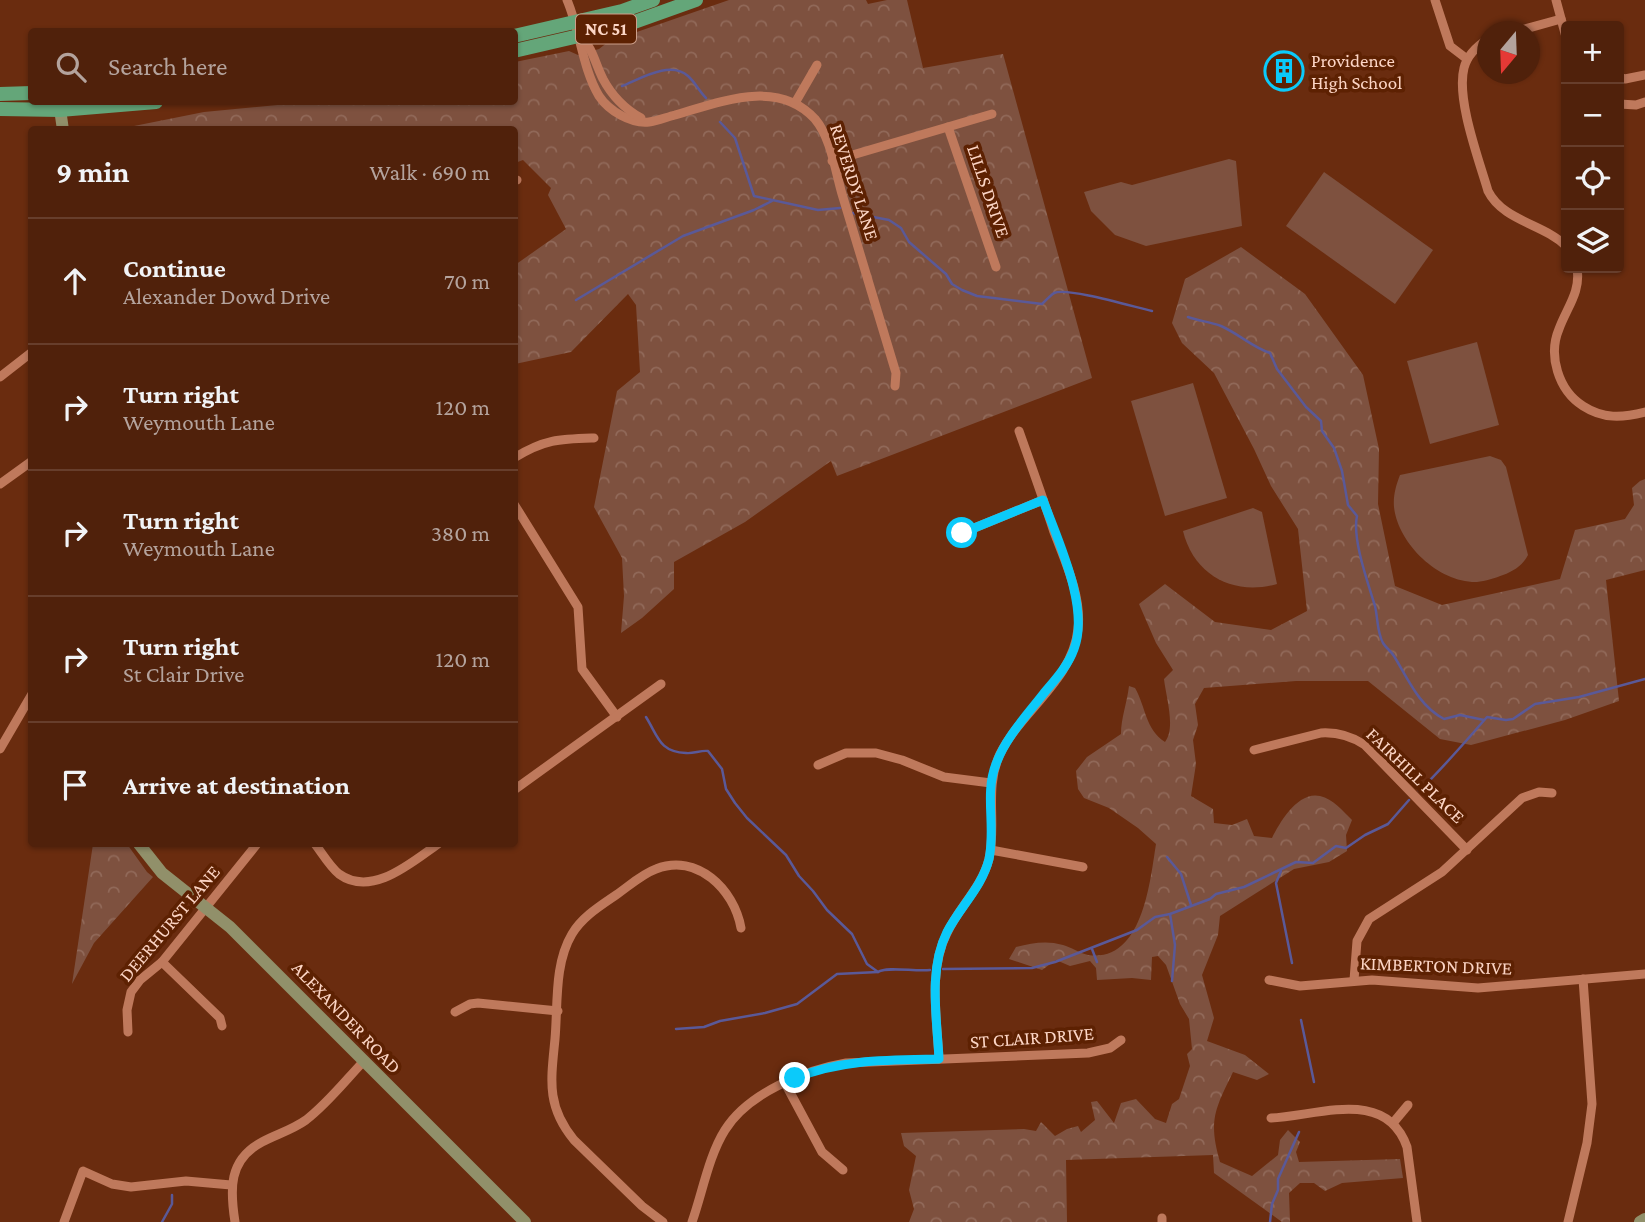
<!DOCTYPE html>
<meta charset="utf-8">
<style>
:root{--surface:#50210b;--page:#562914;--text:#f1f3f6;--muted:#b4a39d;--line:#673e2c}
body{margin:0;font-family:"Crimson Pro",serif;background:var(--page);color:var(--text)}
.controls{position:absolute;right:21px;top:21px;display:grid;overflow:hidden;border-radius:7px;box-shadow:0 2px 5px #0004}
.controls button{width:63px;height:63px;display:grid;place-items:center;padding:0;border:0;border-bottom:2px solid var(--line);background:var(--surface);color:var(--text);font:35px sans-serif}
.compass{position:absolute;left:1477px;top:21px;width:63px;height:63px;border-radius:50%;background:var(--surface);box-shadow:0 2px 5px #0004;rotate:199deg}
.stop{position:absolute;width:21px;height:21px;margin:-16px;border:5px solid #0bcafa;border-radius:50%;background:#fff}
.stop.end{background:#0bcafa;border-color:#fff;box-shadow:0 2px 7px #0008}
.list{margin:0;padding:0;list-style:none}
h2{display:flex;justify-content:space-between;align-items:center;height:91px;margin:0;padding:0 28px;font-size:30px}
h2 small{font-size:23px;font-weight:400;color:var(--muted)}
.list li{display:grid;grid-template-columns:46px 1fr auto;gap:21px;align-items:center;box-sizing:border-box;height:126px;padding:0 28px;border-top:2px solid var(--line)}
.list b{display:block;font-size:26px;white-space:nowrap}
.list p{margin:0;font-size:23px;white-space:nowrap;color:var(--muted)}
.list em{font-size:23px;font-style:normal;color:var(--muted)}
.icon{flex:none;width:38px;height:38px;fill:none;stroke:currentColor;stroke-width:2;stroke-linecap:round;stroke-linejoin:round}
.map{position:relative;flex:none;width:1645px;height:1222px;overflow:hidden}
.search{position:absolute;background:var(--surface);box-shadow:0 2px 5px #0004;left:28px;top:28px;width:490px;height:77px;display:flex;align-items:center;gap:18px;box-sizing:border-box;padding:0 24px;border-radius:7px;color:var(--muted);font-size:26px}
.panel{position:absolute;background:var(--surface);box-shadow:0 2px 5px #0004;left:28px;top:126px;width:490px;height:721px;border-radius:7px}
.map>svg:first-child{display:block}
</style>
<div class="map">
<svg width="1645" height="1222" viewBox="0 0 1645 1222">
<defs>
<pattern id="forest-crowns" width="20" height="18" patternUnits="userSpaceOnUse" patternTransform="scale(1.75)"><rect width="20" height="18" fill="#7e513f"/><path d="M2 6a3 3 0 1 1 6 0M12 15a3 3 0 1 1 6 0" fill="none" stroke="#916959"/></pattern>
</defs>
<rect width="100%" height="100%" fill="#6a2c0f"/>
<g fill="#7e513f">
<path d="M1229,159L1236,161L1242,226L1146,246L1115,235L1091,211L1084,192L1121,182L1132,185Z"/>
<path d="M1324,172L1433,250L1395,304L1286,226Z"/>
<path d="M1477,342L1499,425L1430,444L1407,361Z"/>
<path d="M1193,383L1227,498L1165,516L1131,401Z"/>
<path d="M1490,456L1501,460L1506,467L1528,555C1523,565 1514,571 1503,575C1496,578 1485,581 1477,582C1439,583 1398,544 1394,507C1393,496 1396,485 1400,475Z"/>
<path d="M1253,508L1262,512L1277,584C1234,596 1194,576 1183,531Z"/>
</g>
<g fill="url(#forest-crowns)">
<path d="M729,0H866L868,4L887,0H907L923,68L1003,54L1092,378L837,476L831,461L745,522L674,562V589L642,618L621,633L624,596L622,558L594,507L617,391L640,372L636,305L628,294L571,352L515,364V265L566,229L548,195L551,188L523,160L515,163L514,130H114L204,112L309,102H514L515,62L569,51L578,55L599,49L608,42Z"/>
<path d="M1241,247L1305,294L1363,375L1379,449L1378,504L1395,586L1442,605L1560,579L1575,530L1625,519L1634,505L1632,488L1640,481L1645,479V570L1606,580L1619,701L1565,720L1471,745L1440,739L1368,681H1296L1204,688L1195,704L1198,725L1193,740L1196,764L1191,796L1213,809L1214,823L1232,825L1247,819L1254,836L1272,838C1280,822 1298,791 1320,796C1333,799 1343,811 1352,820L1346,835L1347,851L1329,862L1294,869L1220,916L1218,935L1202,975L1214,1018L1207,1041L1245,1055L1269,1074L1257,1080L1233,1072C1215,1109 1208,1121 1220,1162L1252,1176L1278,1155L1280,1140L1288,1130L1300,1142L1296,1152L1299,1162L1400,1159L1403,1178L1342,1183L1325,1191L1314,1183H1300L1289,1193L1290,1222H1282L1214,1173L1213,1155L1066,1160L1067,1222H909L914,1209L909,1190L916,1156L904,1146L901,1133L1024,1129L1036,1131L1041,1122L1055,1136L1067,1129L1078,1126L1081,1132L1095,1120L1091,1102L1097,1101L1114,1123L1121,1103L1136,1099L1155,1119L1166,1123L1172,1104L1179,1099L1190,1066L1187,1054L1192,1049L1189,1019L1180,1004L1166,965L1158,956L1152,957L1151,980L1132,978L1097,980L1096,968L1090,961L1070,966L1056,960L1042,970L1009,959L1016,947C1033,943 1046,940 1063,945C1071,947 1079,953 1088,955C1143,963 1150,881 1156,844L1138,828L1109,808L1084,798L1078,789L1076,771L1087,757L1121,734C1121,718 1127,703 1129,686L1135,688C1146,707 1145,729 1165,742C1176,728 1166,697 1164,679L1173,670L1156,643L1139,604L1165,584L1215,622L1271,630L1307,611L1298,529L1271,486L1254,449L1214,373L1182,343L1172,323L1185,279Z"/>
<path d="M93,844H127L147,872L153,877L94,943L72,984Z"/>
</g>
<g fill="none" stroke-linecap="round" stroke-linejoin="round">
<g stroke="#5a5998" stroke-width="2.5">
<path d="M622,86C640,79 670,60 688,76C695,82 699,91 706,98"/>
<path d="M720,122L735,138L754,196L818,210L840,208"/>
<path d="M852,213L889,220L901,228L909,242L946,274L952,284L962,290L977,296L1042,304C1045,301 1050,296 1054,293C1068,287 1134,307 1152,311"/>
<path d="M576,300L683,236L754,210L772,201"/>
<path d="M1188,317C1199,321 1211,322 1221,326C1239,334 1252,347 1270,353L1277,369L1306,407L1321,421L1322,431L1334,448L1342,471L1348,505L1357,516C1352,539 1368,583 1375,606C1378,619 1377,632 1383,643C1386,648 1391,651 1394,656C1408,679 1419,706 1444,719L1460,715L1484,720"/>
<path d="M646,717C658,736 659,752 686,753C693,754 701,750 708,751L722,769L726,789L735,803L747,818L786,855L799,876L813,891L827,910L852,934L867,964L878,972"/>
<path d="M1419,791C1444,767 1465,742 1487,717L1506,720L1513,719L1535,704L1579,697L1645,679"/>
<path d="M1167,857L1181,874L1191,905"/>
<path d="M1281,871L1276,883L1292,963"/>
<path d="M1170,914L1175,945L1172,981"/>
<path d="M1092,949L1097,962"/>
<path d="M943,969L1032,968L1055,962L1137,930L1155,917L1170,914L1210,899L1216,894L1244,887L1296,862L1313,863L1336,846L1346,848L1365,835L1388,824L1409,800"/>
<path d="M1301,1020L1314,1082"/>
<path d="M676,1029L704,1027L720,1021L765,1013L797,1004L837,974L878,972C887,966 916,972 930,970"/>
<path d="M162,1222L172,1204V1195"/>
<path d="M1270,1222L1272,1204L1278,1190V1179L1299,1132"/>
</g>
<g stroke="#bf795c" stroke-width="9">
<path d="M567,0C580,30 582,67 599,96C609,111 631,124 649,122C657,121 667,117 675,115C720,102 778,78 815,119C831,138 835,170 842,194C860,253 878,313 896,373L895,386"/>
<path d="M1435,0L1450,46L1467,59"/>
<path d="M1556,0L1566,37"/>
<path d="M1514,32L1561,19"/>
<path d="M581,36C593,49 595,63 603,79C612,96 625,109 641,118"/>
<path d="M1488,39C1477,46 1467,56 1464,68C1456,99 1479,160 1488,191C1503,221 1544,224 1566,246"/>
<path d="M1619,77L1625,79L1645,75"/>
<path d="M795,103L817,65"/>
<path d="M1619,104L1636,105L1645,102"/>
<path d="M948,127L996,267"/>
<path d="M832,161L992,114"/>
<path d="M514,181L517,180"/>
<path d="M1577,268C1581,292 1567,307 1559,329C1548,355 1558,390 1583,406C1603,419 1622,418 1645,412"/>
<path d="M0,377L32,352"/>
<path d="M514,458C545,439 560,439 594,438"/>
<path d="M0,484L32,461"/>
<path d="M514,504L578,607L582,669L617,717"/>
<path d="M962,533L1043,500"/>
<path d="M0,749L32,694"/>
<path d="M1254,750L1321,733C1338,732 1351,736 1365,745L1467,850"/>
<path d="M818,765L846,753H876L902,760L944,777L991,783"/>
<path d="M514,790L661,684"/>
<path d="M315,844C322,853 330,867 339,874C372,898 412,862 438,844"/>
<path d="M991,850L1083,867"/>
<path d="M162,962L220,1018L222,1026"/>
<path d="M1269,980L1300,986L1372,980L1478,988L1645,974"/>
<path d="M1354,980L1357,941L1369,919L1442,872L1522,798L1539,792L1552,793"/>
<path d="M455,1012L470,1004L478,1003L558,1011"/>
<path d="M128,1032L127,1010L131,992L140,980L162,962L257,844"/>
<path d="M939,1059C937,1018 928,970 947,933C959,907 982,887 989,859C997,824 984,788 1000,754C1021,711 1073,680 1078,629C1082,597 1065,561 1054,532C1043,498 1031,465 1019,431"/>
<path d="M785,1083L822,1152L843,1170"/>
<path d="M1271,1118C1318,1116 1386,1087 1407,1147L1417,1222"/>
<path d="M1393,1123L1408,1105"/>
<path d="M1162,1218V1222"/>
<path d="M64,1222L83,1171L112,1184L131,1187L186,1181L231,1185"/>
<path d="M235,1222C230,1190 228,1160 262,1142C277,1134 292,1130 306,1120C327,1104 345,1081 363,1062"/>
<path d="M663,1222L642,1206L574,1140C546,1106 551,1080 555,1039C558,1005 554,964 572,934C582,917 600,906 616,895C629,886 642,874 656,869C697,853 734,889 741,928"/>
<path d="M692,1222C702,1194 709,1155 725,1130C748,1093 805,1070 846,1063L1088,1053L1110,1048L1121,1040"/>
<path d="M1568,1222L1587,1143L1592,1104L1583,979"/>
</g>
<g stroke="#91906a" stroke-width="12">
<path d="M59,102L63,130"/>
<path d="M139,844L162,873L230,927L525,1222"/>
<path d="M1640,1222L1645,1219"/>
</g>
<g stroke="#64a679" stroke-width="14">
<path d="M514,36L622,11L653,0"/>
<path d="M514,51L626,25L696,0"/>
<path d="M0,94L32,93"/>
<path d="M0,109L60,110L156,102"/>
</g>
</g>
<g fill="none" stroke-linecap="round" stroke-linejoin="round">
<path stroke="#0bcafa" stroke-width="9" d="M795,1078C842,1059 889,1060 939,1059C937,1018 928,970 947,932C960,907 982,887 989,859C996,827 984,794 996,764C1006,737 1027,715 1044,693C1055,680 1068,666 1074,649C1090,608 1058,541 1043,500L962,533"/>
</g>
<defs>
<g id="building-ring" transform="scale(2.0125)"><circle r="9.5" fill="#5d2102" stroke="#0bcafa" stroke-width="1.5"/><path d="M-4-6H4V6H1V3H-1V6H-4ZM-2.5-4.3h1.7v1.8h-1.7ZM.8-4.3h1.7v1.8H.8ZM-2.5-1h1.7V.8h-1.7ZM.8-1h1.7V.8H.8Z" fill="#0bcafa"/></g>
</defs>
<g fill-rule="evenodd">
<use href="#building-ring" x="1284" y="71"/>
</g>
<g text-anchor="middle" stroke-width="7" stroke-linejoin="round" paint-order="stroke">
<rect fill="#5d2102" stroke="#cc9f8a" stroke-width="2" x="576" y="14.5" width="60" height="29" rx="5"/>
<g font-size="18" font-weight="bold" fill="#fcd5c5">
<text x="606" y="35">NC 51</text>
</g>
<g font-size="19" fill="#fcd5c5" stroke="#5d2102" text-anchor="start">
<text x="1311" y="67">Providence<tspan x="1311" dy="22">High School</tspan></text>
</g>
<g font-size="19" fill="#fcd5c5" stroke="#5d2102">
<text transform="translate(855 182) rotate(72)" y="7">REVERDY LANE</text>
<text transform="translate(989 191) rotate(71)" y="7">LILLS DRIVE</text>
<text transform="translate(1416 775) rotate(44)" y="7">FAIRHILL PLACE</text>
<text transform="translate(169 923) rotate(-50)" y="7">DEERHURST LANE</text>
<text transform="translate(1436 965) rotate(2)" y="7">KIMBERTON DRIVE</text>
<text transform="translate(347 1017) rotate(46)" y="7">ALEXANDER ROAD</text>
<text transform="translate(1032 1037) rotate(-4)" y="7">ST CLAIR DRIVE</text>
</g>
</g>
</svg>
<div class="controls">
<button>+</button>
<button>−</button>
<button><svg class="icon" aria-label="locate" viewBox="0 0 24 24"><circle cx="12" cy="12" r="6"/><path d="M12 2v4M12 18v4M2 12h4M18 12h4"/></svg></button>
<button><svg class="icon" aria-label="layers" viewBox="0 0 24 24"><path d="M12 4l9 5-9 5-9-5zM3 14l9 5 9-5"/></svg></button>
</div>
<svg class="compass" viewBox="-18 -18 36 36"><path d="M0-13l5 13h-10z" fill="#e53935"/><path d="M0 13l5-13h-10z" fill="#b4a39d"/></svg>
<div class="stop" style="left:962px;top:533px"></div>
<div class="stop end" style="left:795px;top:1078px"></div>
<div class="search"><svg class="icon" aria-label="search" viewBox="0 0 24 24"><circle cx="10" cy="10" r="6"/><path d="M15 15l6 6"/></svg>Search here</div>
<section class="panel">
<h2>9 min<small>Walk · 690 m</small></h2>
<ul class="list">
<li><svg class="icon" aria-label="ahead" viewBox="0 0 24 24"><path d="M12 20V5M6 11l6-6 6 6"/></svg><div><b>Continue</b><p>Alexander Dowd Drive</p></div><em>70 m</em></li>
<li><svg class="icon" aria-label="right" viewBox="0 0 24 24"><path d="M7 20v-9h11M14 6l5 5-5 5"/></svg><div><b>Turn right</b><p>Weymouth Lane</p></div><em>120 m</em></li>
<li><svg class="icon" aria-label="right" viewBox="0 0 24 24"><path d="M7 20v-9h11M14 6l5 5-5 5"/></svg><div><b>Turn right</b><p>Weymouth Lane</p></div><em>380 m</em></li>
<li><svg class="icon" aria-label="right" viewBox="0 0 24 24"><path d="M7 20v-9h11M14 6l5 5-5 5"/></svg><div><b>Turn right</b><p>St Clair Drive</p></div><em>120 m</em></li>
<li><svg class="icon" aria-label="arrive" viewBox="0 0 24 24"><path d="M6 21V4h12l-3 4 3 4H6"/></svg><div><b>Arrive at destination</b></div></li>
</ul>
</section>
</div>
